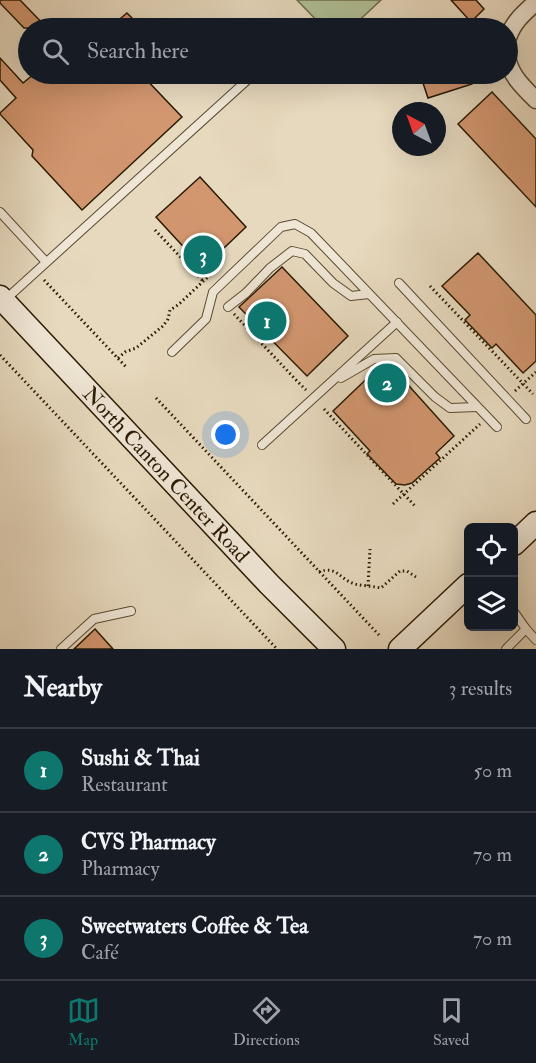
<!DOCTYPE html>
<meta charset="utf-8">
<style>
:root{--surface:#171b24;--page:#242831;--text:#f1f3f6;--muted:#9ea1a6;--line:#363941;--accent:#0f766e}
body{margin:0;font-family:"IM FELL Double Pica",serif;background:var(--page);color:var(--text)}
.controls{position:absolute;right:18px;bottom:18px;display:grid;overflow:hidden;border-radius:9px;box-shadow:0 6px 24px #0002}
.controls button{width:54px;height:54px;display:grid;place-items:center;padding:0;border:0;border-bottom:2px solid var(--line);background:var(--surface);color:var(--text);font:30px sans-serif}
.compass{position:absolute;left:392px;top:102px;width:54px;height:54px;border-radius:50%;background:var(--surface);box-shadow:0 6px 24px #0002;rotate:319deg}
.you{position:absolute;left:226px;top:435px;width:21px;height:21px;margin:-15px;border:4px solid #fff;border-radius:50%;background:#1a73e8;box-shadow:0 0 0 9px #1a73e833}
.badge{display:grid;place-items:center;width:39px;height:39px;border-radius:50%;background:var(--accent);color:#fff;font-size:20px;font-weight:700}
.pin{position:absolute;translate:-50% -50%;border:3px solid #fff;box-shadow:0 2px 6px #0006}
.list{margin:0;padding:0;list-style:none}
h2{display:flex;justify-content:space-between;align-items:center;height:78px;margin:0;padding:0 24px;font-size:26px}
h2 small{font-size:20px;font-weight:400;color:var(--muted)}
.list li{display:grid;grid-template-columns:39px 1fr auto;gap:18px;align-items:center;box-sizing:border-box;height:84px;padding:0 24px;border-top:2px solid var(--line)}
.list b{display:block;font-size:22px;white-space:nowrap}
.list p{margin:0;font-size:20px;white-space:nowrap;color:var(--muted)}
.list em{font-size:20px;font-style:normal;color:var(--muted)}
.icon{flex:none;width:33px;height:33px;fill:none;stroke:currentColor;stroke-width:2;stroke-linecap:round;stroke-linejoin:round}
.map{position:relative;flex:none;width:536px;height:649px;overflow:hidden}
.search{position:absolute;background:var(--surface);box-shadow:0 6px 24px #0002;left:18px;right:18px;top:18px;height:66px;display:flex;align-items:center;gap:15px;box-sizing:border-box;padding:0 21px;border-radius:33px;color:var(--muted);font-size:22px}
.sheet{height:330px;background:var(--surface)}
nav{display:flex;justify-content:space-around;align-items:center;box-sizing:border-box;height:84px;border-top:2px solid var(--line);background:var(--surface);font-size:16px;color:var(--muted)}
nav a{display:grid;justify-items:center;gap:3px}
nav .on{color:var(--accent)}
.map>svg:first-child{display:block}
</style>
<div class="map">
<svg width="536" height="649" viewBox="0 0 536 649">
<rect width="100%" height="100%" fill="#e7d9be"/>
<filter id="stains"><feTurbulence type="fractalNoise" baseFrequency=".00333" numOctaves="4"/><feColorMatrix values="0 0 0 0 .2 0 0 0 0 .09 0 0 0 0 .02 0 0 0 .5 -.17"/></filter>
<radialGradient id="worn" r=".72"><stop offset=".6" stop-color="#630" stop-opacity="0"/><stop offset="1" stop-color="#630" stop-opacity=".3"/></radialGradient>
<path fill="#b1c095" stroke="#6e6d4c" stroke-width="1.5" d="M297,0H381L351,28H324Z"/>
<g fill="#d39770" stroke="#2a1a03" stroke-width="1.5">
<path d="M0,0H20L47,28H24L0,3Z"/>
<path d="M451,0H476L484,9L471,22Z"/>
<path d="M127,13L142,28H109Z"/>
<path d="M0,58L23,83L34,74H141L182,117L82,210L32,156L33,150L0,114V113L16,98L0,80Z"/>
<path d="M420,74H469L472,84L428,98Z"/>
<path d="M492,92L536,139V207L458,124Z"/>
<path d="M200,177L246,227L203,268L156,217Z"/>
<path d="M478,253L536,315V361L523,373L496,344L492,348L465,320L470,315L442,286Z"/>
<path d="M282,267L348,336L307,376L239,307Z"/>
<path d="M379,365H392V367L454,436L436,453L440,458L412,483L405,485L396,484L367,454L370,451L333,411L379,367Z"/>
<path d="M95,629L113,649H74Z"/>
</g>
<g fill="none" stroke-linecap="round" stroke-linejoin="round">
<g stroke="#594a32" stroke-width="10">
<g id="lane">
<path d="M0,212L46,262"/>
<path d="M399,283L526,419"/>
<path d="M6,299L254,74"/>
<path d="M228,307L246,293L270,268L292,251L305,254L333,283L351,296L369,294"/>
<path d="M172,352L206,319L213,292L281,227L295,224L311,233L497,427"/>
<path d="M341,378L374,359L396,358L435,397L450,408L477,407"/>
<path d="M262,445L397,322"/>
<path d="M526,629L536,640"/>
<path d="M61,649L94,619L131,611"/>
<path d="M506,649L526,629L514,612"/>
</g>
</g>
<g stroke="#594a32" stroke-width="19">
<g id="street">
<path d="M508,38C513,22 524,13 536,2"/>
<path d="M508,61C512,77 524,88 536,100"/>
</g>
</g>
<g stroke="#2a1a03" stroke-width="25">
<g id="secondary">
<path id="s1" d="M0,297L269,584L334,649"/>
<path d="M514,544L536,523"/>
<path d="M400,649L468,585"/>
</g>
</g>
<g stroke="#2a1a03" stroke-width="3" stroke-dasharray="1.5 3" stroke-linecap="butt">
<path d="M155,230L203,281"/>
<path d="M44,280L127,368"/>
<path d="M430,286L533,394"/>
<path d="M234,314L297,381L306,390"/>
<path d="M0,355L277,649"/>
<path d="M118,358L125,352L136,348L163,326L168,319L170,310L178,305L212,273"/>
<path d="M515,391L536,372"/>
<path d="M156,398L379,635"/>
<path d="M324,409L415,506"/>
<path d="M393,504L480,424"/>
<path d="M319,572C337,565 340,580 355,584C363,586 372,586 381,588L400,571H407L416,577"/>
<path d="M368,586L370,549"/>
</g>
<use href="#lane" stroke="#efe6d5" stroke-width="8"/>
<use href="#street" stroke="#efe6d5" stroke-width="16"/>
<use href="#secondary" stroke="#efe6d5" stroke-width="22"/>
</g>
<g text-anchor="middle" stroke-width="4.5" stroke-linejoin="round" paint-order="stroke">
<g font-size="21" fill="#2a1a03" stroke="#efe6d5">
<text dy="7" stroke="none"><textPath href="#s1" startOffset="243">North Canton Center Road</textPath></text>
</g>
</g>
<rect width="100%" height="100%" filter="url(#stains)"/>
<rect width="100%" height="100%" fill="url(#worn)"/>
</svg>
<div class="controls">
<button><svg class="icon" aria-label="locate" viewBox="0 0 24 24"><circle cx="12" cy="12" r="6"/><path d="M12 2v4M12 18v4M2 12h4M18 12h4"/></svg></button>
<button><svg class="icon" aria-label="layers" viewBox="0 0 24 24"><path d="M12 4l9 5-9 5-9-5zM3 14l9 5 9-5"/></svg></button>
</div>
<svg class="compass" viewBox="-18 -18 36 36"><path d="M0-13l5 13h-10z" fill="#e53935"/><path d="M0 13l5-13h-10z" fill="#9ea1a6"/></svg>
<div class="you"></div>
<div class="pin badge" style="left:267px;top:321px">1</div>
<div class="pin badge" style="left:387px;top:383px">2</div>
<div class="pin badge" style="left:203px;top:255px">3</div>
<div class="search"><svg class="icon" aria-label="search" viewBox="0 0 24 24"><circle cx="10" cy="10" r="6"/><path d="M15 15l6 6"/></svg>Search here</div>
</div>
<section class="sheet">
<h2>Nearby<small>3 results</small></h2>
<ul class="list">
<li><span class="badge">1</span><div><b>Sushi &amp; Thai</b><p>Restaurant</p></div><em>50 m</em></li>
<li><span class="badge">2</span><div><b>CVS Pharmacy</b><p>Pharmacy</p></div><em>70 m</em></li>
<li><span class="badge">3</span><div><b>Sweetwaters Coffee &amp; Tea</b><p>Café</p></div><em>70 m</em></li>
</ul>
</section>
<nav>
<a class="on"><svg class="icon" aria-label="map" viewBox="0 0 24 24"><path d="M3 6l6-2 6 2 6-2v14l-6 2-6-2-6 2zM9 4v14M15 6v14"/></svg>Map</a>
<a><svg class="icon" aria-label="directions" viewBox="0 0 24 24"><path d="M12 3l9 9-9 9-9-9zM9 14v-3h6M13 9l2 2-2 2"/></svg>Directions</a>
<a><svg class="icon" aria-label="saved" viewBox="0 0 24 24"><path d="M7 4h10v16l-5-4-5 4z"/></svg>Saved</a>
</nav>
